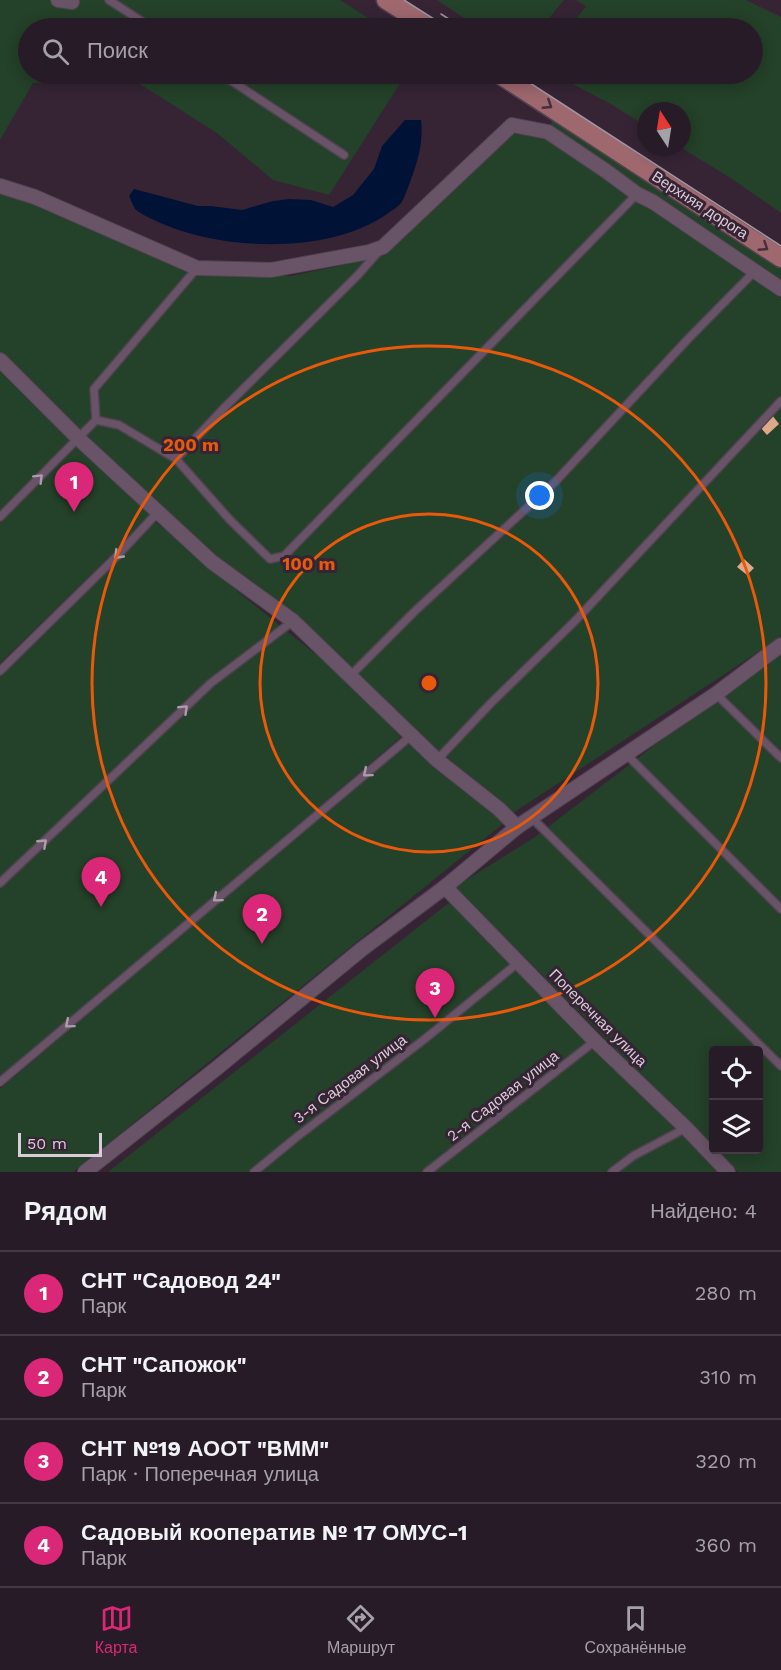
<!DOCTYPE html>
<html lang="ru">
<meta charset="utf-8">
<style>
:root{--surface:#281b28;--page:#302430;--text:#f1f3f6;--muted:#a5a1a8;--line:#443945;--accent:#db2777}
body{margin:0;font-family:"Work Sans",sans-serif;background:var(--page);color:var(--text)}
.controls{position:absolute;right:18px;bottom:18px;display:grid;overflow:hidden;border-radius:6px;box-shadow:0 3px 15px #0003}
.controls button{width:54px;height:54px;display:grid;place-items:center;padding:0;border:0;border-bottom:2px solid var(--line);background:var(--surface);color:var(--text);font:30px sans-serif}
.compass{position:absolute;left:637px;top:102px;width:54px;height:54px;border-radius:50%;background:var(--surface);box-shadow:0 3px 15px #0003;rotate:348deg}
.scale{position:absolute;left:18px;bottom:15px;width:84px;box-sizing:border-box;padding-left:6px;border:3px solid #dacdd9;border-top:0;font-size:16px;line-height:21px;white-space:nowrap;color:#dacdd9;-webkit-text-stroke:4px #362435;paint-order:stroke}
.you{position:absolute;left:540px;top:496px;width:21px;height:21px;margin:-15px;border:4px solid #fff;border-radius:50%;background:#1a73e8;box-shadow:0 0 0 9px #1a73e833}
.badge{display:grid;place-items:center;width:39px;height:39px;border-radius:50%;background:var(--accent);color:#fff;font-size:20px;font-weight:700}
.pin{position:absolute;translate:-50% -50px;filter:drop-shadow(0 2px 3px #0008)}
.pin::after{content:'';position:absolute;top:32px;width:21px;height:18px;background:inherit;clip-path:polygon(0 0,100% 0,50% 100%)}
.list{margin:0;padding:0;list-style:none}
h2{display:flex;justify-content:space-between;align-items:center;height:78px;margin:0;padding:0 24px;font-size:26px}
h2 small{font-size:20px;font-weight:400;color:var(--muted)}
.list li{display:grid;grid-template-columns:39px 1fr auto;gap:18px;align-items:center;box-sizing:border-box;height:84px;padding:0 24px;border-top:2px solid var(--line)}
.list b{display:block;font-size:22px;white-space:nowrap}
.list p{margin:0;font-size:20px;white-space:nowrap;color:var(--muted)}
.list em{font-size:20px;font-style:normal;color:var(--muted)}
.icon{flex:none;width:33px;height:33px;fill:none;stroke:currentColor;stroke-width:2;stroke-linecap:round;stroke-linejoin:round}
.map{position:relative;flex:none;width:781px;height:1172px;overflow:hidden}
.search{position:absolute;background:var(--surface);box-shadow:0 3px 15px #0003;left:18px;right:18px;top:18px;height:66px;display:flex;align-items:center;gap:15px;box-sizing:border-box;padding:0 21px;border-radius:33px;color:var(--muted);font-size:22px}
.sheet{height:414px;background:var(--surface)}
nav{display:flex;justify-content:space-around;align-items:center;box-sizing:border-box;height:84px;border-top:2px solid var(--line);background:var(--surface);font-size:16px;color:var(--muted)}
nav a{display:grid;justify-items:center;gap:3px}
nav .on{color:var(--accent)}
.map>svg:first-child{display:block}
</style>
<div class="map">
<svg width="781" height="1172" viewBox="0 0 781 1172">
<rect width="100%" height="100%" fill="#362435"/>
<g fill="#244129">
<path d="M0,0H340L384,28H28V74H70L65,81L33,83L0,140Z"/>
<path d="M437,0H564L541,28H479Z"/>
<path d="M576,0H746L781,17V213L732,179L680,147H682V111H646V126L609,103L553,74H752V28H569L586,6Z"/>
<path d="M124,74H406L329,195L273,180L217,133Z"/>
<path d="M555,117L781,267V283L549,127Z"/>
<path d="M512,134L541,135L781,298V635L769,645L513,813L419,734L257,589L159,509L0,352V193L48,209L200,276H291L343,265L393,248Z"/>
<path d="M2,368L148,507L150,517L0,663V370Z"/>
<path d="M155,522L171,533L242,595L329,665L402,736L0,1079V676Z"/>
<path d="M781,654V1172H738L716,1150H758V1050H714L713,1147L455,887L535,837L716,698Z"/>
<path d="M409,741L505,822L73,1172H0V1089Z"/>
<path d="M451,901L721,1172H108Z"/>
</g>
<path fill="#001236" d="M405,120H421C424,145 416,167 407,190C405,194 404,199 401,203C398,207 391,211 387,214C331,254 224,251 163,224C156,221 140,214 135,209C133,206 131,200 129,196L134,189L198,206H211L242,210L273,201L289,199L311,200L333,207L353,195L374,169L382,146Z"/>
<g fill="#dea988">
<path d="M772,415L779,424L767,435L760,427Z"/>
<path d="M744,559L754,568L747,575L737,567Z"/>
</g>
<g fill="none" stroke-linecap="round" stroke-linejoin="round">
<g stroke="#524251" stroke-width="10">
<g id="service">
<path d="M109,0L152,28"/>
<path d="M221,74L344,155"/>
<path d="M96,420L94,389L197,268"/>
<path d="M176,459L230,520L270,559L284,556L637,194"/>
<path d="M0,517L96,420L119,425L176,459L225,407L358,275L379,251"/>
<path d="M0,671L117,556L158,512"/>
<path d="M350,676L415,611L555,482L688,339L755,271"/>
<path d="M716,694L781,758"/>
<path d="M626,754L781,909"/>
<path d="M437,760L491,703L574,622L781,401"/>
<path d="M532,818L781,1066"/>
<path d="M0,883L211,683L293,621"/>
<path d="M0,1082L412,735"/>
<path d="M254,1172L298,1136L426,1038L519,962"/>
<path d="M427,1172L595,1041"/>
<path d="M612,1172L633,1156L686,1128"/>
</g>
</g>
<g stroke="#524251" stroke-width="16">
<g id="minor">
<path d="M58,0L72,2"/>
<path d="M0,186L35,197L197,268L271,270L369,252L383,247L512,125L548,132L606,171L637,194L653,202L781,289"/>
<path d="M0,360L79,439L212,562L293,621L437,760L499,809L517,827"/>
<path d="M445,887L595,1041L686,1128L728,1172"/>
<path d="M85,1172L217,1068L362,949L445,887L517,827L716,694L781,645"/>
</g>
</g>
<g stroke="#524251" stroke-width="21">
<g id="primary">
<path d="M386,0L430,28"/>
<path d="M499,74L781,258"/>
</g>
</g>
<use href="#service" stroke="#695467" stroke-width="7"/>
<use href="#minor" stroke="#695467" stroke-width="14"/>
<use href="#primary" stroke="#9f686f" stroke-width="18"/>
<g stroke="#a395a2" stroke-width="1.5">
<path d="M404,0L448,28"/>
<path d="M441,14L463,28"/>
<path d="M516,74L781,246"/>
</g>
</g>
<defs><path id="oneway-chevron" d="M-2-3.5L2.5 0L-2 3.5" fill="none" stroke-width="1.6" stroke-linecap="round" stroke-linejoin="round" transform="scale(1.5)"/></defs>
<g stroke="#462e3e">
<use href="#oneway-chevron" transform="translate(548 105) rotate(33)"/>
<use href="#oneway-chevron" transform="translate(764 247) rotate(33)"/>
</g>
<g stroke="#ad9dab">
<use href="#oneway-chevron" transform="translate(39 478) rotate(-45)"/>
<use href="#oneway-chevron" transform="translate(118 555) rotate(134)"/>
<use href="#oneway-chevron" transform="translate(184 709) rotate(-44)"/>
<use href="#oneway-chevron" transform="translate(367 773) rotate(140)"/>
<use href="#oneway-chevron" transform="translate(43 843) rotate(-43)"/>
<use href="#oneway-chevron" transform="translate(217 898) rotate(140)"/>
<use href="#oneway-chevron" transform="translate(69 1024) rotate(140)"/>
</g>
<g fill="none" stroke="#e8590c" stroke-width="3">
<circle cx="429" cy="683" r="169"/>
<circle cx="429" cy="683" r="337"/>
</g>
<g text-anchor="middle" stroke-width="6" stroke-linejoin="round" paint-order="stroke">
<g font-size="15" fill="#dacdd9" stroke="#362435">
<text transform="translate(700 205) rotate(33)" y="5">Верхняя дорога</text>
<text transform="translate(598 1018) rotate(45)" y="5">Поперечная улица</text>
<text transform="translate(350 1079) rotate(-37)" y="5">3-я Садовая улица</text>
<text transform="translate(503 1096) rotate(-38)" y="5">2-я Садовая улица</text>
</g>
</g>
<circle cx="429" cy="683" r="9" fill="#e8590c" stroke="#362435" stroke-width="3"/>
<g font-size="18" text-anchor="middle" font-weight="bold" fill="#e8590c" stroke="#362435" stroke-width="6" stroke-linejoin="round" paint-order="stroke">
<text x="191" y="451">200 m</text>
<text x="309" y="570">100 m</text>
</g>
</svg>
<div class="controls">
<button><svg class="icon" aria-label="locate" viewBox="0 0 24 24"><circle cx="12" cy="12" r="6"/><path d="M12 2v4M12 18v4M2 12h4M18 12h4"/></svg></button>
<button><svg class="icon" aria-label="layers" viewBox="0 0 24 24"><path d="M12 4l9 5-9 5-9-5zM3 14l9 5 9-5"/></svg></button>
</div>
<svg class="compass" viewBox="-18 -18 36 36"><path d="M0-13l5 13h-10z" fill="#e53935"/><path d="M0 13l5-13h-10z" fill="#a5a1a8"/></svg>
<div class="scale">50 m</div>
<div class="you"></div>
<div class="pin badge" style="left:74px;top:512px">1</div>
<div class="pin badge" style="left:262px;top:944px">2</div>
<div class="pin badge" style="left:435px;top:1018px">3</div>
<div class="pin badge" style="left:101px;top:907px">4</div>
<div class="search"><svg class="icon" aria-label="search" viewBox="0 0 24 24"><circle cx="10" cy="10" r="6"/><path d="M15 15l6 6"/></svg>Поиск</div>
</div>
<section class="sheet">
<h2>Рядом<small>Найдено: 4</small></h2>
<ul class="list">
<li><span class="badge">1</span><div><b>СНТ &quot;Садовод 24&quot;</b><p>Парк</p></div><em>280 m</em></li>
<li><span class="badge">2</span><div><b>СНТ &quot;Сапожок&quot;</b><p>Парк</p></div><em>310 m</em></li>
<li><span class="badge">3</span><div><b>СНТ №19 АООТ &quot;ВММ&quot;</b><p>Парк · Поперечная улица</p></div><em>320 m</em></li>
<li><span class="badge">4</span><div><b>Садовый кооператив № 17 ОМУС-1</b><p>Парк</p></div><em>360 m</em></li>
</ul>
</section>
<nav>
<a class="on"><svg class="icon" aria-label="map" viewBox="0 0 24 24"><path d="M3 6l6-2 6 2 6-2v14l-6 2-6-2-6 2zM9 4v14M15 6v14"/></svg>Карта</a>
<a><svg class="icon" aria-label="directions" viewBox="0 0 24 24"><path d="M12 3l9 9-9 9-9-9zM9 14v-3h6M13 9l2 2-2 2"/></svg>Маршрут</a>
<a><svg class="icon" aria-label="saved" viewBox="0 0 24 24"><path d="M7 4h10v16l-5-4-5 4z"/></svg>Сохранённые</a>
</nav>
